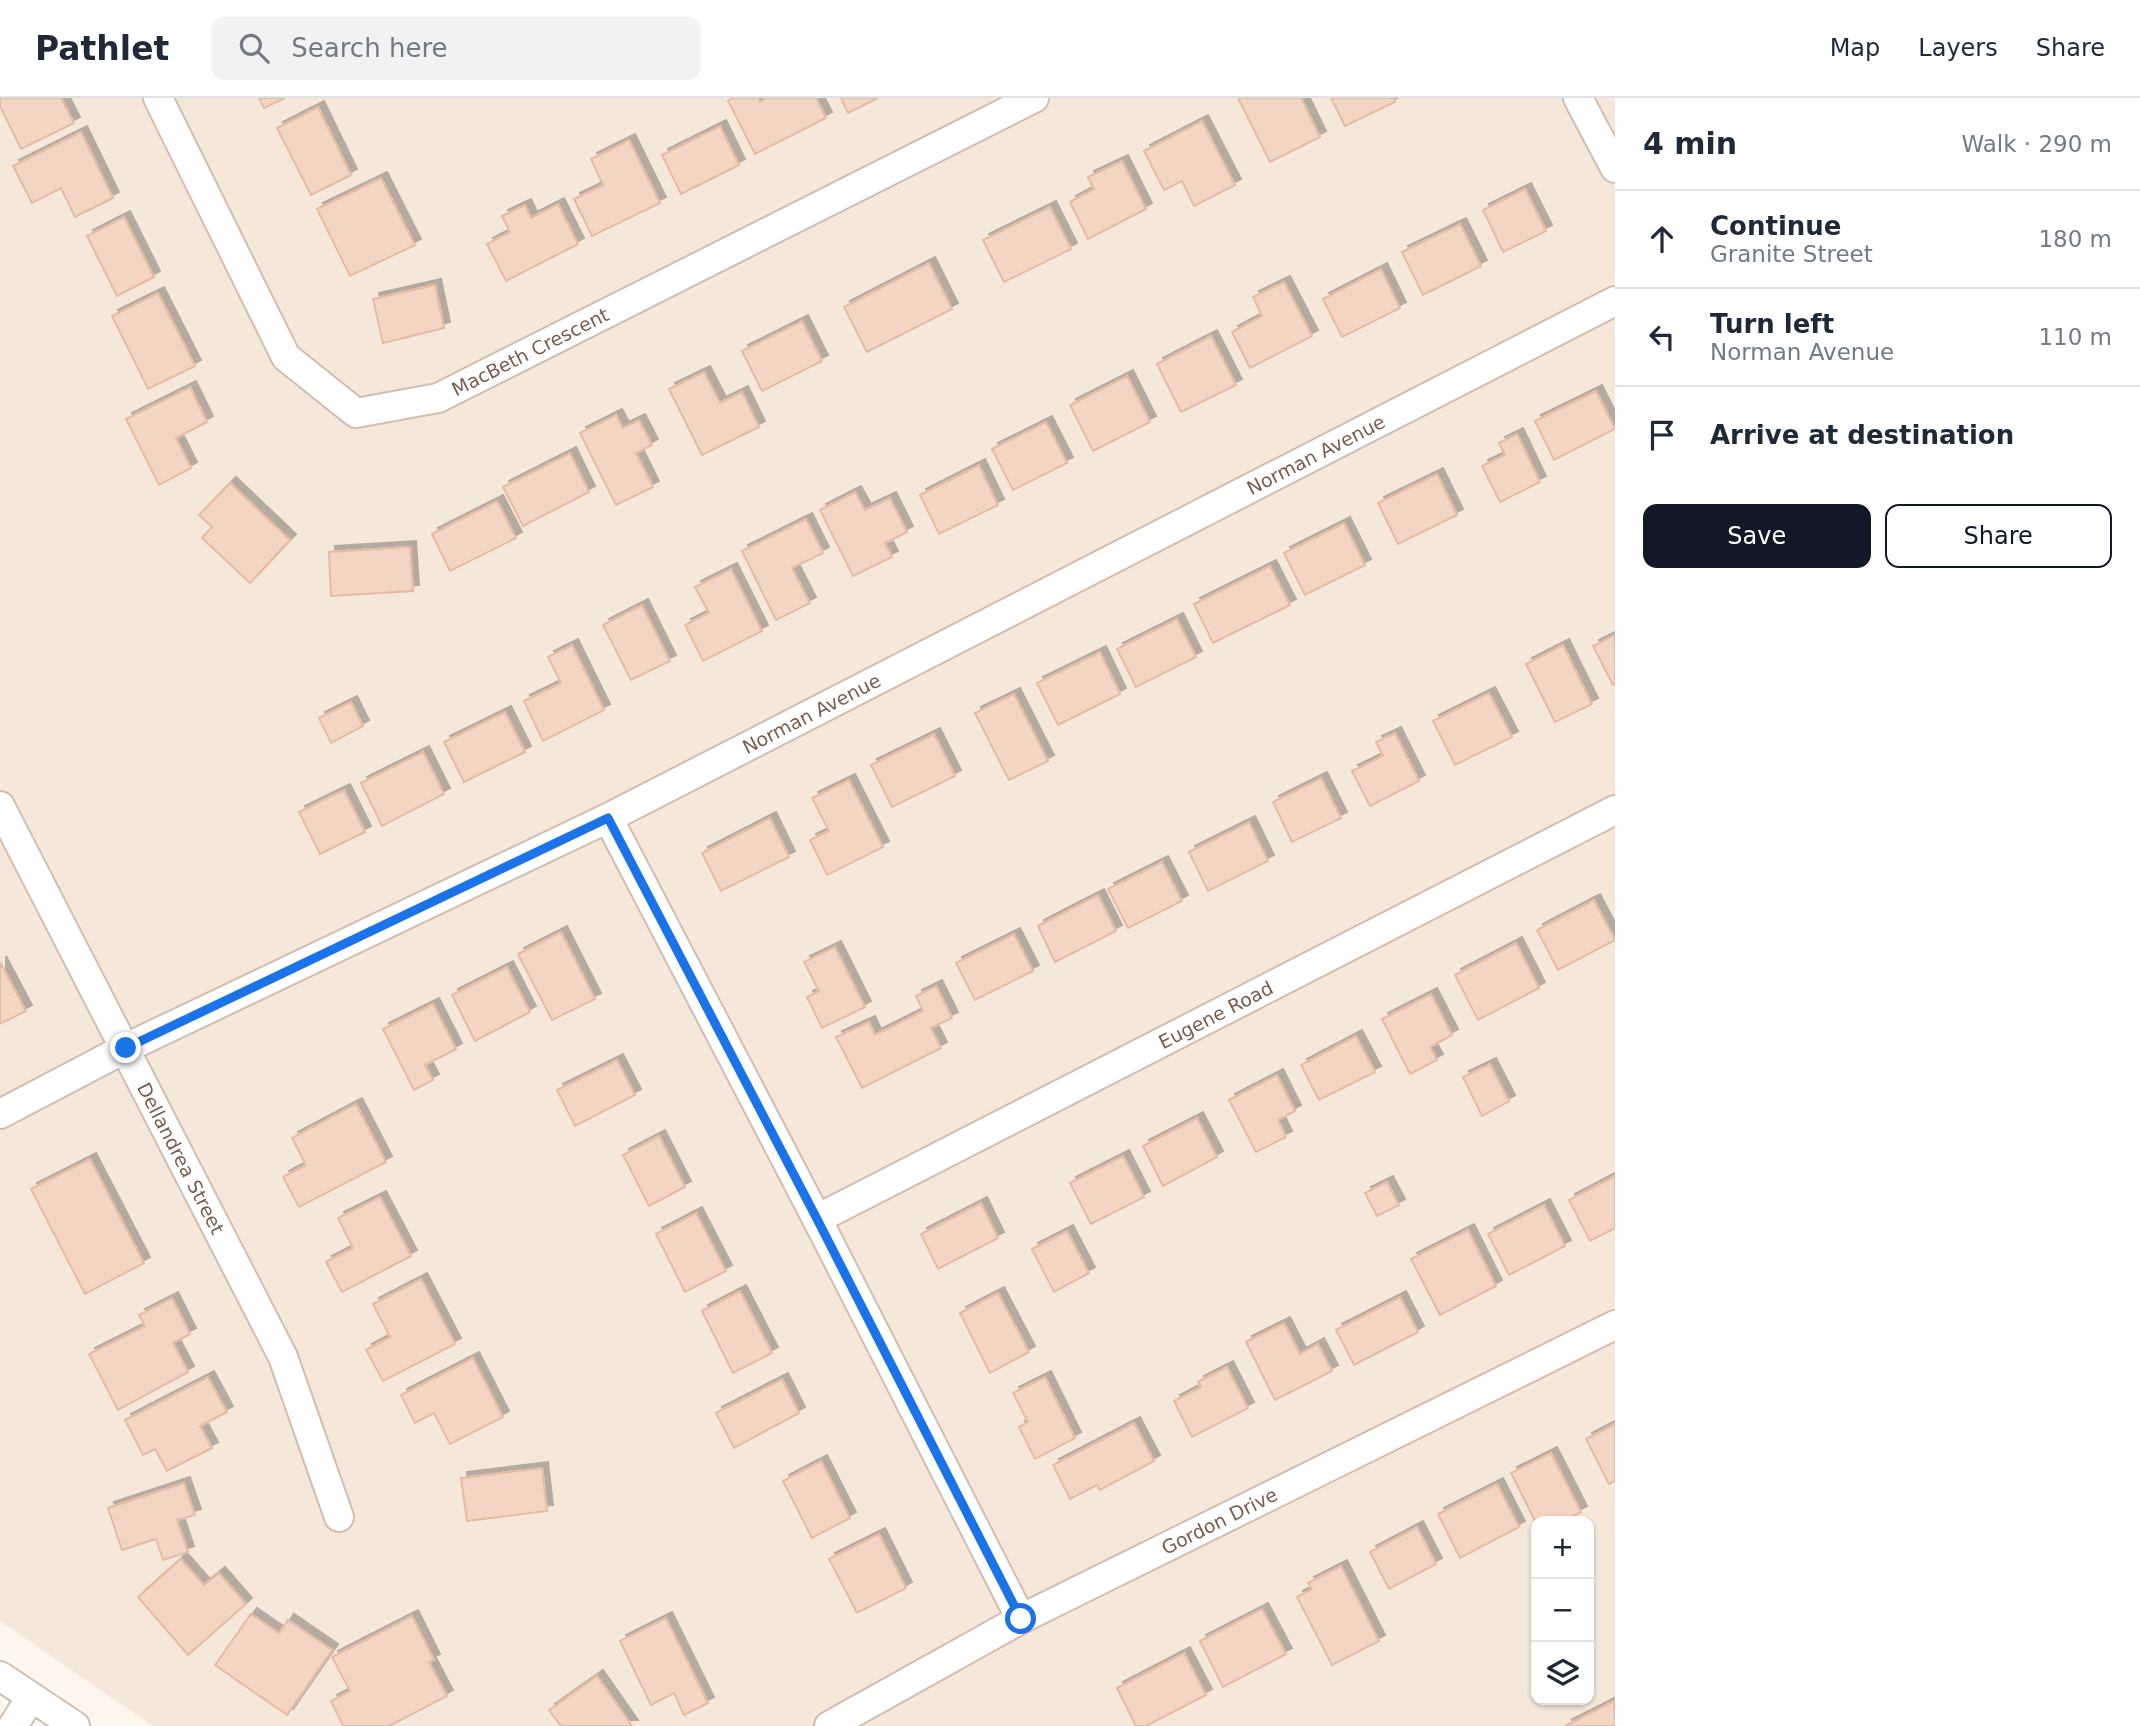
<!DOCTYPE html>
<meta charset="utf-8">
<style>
:root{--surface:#fff;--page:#f2f2f3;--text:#1f2937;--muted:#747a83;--line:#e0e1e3;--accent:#111827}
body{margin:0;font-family:"DejaVu Sans",sans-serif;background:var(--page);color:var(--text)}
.controls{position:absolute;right:21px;bottom:21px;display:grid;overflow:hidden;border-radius:14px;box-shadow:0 2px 5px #0004}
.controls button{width:63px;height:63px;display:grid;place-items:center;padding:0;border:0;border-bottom:2px solid var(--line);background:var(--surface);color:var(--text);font:35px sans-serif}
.stop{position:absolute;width:21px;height:21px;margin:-16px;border:5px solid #1a73e8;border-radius:50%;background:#fff}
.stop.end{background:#1a73e8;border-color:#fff;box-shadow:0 2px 7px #0008}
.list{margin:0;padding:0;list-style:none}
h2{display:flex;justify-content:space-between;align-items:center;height:91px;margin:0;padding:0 28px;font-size:30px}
h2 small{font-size:23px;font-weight:400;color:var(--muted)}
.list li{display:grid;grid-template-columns:46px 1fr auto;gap:21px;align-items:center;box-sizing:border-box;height:98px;padding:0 28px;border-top:2px solid var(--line)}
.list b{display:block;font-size:26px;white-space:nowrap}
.list p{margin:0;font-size:23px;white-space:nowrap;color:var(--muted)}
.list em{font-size:23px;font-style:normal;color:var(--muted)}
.actions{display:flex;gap:14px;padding:21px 28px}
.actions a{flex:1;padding:16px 0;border:2px solid var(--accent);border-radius:14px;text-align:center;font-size:24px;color:var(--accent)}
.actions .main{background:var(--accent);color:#fff}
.icon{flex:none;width:38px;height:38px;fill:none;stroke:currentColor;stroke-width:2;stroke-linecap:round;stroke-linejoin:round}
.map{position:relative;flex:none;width:1615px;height:1628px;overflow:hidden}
header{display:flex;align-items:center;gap:42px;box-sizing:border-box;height:98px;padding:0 35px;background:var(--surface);border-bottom:2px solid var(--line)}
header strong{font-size:33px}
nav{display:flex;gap:38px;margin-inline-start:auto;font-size:24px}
.search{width:490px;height:63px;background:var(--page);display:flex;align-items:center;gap:18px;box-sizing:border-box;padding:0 24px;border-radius:14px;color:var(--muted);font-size:26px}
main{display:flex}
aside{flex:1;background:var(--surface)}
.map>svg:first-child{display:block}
</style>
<header>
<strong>Pathlet</strong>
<div class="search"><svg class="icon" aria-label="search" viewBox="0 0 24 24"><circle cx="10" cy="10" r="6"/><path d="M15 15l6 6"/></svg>Search here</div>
<nav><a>Map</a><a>Layers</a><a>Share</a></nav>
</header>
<main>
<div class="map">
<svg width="1615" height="1628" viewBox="0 0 1615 1628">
<defs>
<filter id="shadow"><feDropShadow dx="6" dy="-6" stdDeviation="0" flood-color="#0004"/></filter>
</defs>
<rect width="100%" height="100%" fill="#fdf6ec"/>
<path fill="#f5e8da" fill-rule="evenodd" d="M0,0H1615V1628H153L0,1523ZM1536,1423H1589V1602H1536Z"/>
<g fill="#f3d5c3" stroke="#e6bba3" stroke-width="2" filter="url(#shadow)">
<path d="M0,0H61L74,25L21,51L0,8Z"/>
<path d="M259,0H285L264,10Z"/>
<path d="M733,0H758L760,4L767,0H816L826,20L755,56L728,3Z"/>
<path d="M841,0H878L848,15Z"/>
<path d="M1238,0H1301L1320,39L1270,64Z"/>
<path d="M1331,0H1393L1395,4L1345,28Z"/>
<path d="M318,9L351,77L311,97L277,30Z"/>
<path d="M1202,23L1235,87L1194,108L1182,83L1164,92L1144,53Z"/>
<path d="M720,28L739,67L681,96L662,57Z"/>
<path d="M81,34L113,100L75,119L61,90L32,105L13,68Z"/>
<path d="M629,42L660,105L592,138L574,101L603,87L591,61Z"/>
<path d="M1122,63L1146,111L1088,141L1070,104L1094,91L1088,79Z"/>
<path d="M381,80L415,147L350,178L317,111Z"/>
<path d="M1525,91L1546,133L1503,154L1483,112Z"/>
<path d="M558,106L578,146L506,183L487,146L510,134L502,118L525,107L531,120Z"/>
<path d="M1050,109L1071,151L1004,184L983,142Z"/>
<path d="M124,119L154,179L117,198L87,138Z"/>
<path d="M1460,126L1481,168L1423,197L1402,154Z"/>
<path d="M929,165L952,211L867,254L844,209Z"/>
<path d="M1381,171L1400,210L1342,239L1323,201Z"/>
<path d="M1284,184L1312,238L1250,270L1232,234L1262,218L1253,199Z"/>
<path d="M435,187L444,230L383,245L373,201Z"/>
<path d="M158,195L195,268L148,291L112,218Z"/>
<path d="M802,223L822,263L762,293L742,253Z"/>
<path d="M1211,238L1236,287L1181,314L1157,266Z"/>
<path d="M704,274L720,305L742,294L759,329L702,357L669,291Z"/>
<path d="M1127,278L1150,324L1093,353L1070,307Z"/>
<path d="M190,289L207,324L176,340L191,370L159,387L126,321Z"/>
<path d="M1596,293L1615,331L1554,362L1535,323Z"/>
<path d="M616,317L623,330L639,322L652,347L636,355L653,389L616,407L580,335Z"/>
<path d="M1046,324L1067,365L1013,392L992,351Z"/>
<path d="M1517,336L1540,384L1500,404L1482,368L1505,357L1499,345Z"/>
<path d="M570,355L589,394L523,428L503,389Z"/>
<path d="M979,367L998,407L939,436L920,397Z"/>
<path d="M1437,376L1457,417L1398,446L1378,405Z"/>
<path d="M230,385L290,442L250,485L202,440L212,429L199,417Z"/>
<path d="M855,394L865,412L890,400L907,434L885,445L892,459L853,478L820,412Z"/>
<path d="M497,403L516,440L450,473L432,436Z"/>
<path d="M806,421L823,455L792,470L810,505L776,522L742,453Z"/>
<path d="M1344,425L1365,467L1305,497L1284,455Z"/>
<path d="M410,449L413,493L331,498L329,454Z"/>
<path d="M1270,468L1290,507L1213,545L1194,506Z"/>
<path d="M731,471L762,533L703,563L685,527L709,515L695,489Z"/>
<path d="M642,507L670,563L631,582L603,527Z"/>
<path d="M1177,521L1196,559L1136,589L1117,551Z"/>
<path d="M1615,537V585L1613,587L1593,548Z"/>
<path d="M572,547L604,612L543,643L524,603L561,585L548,559Z"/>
<path d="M1563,547L1592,606L1555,624L1526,566Z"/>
<path d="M1100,554L1120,596L1058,627L1037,585Z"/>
<path d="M1489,595L1512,639L1455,667L1433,623Z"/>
<path d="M1014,596L1048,663L1009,682L975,615Z"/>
<path d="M351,604L363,628L331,645L319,620Z"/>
<path d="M505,614L525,654L464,684L444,644Z"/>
<path d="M1395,635L1419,683L1370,708L1352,673L1383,658L1376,644Z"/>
<path d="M934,636L955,678L892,709L871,667Z"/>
<path d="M423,654L444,696L382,728L361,685Z"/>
<path d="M1321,680L1341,720L1292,744L1273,704Z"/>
<path d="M849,682L883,749L827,777L810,742L829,733L812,700Z"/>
<path d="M344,692L365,734L320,756L299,714Z"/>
<path d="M770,720L789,759L721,793L702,755Z"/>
<path d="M1249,724L1268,763L1208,793L1189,754Z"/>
<path d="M1162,764L1182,803L1128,830L1108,791Z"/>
<path d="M1098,797L1116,833L1055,864L1038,828Z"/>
<path d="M1594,802L1615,842L1558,872L1537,832Z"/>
<path d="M561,834L595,901L552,922L518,856Z"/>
<path d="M1014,836L1033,873L975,902L956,865Z"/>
<path d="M1516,845L1539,890L1478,922L1455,877Z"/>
<path d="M835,849L865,909L822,930L807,899L819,893L804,864Z"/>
<path d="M0,864L26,913L0,926Z"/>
<path d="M507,869L530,914L475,943L452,897Z"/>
<path d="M936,888L952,920L931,930L941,950L862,990L836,939L869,924L875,937L923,913L916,898Z"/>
<path d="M1431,896L1452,937L1430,949L1437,962L1410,976L1382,921Z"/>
<path d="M433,906L456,951L425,967L433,982L414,992L383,931Z"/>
<path d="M1356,938L1375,974L1319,1002L1301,967Z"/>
<path d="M617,962L635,997L575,1028L557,992Z"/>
<path d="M1490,966L1509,1003L1482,1018L1463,979Z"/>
<path d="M1277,977L1295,1013L1278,1022L1286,1039L1256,1054L1229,1002Z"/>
<path d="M356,1006L386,1064L299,1109L283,1079L306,1067L292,1040Z"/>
<path d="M1197,1020L1217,1059L1163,1088L1143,1048Z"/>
<path d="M659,1038L685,1089L649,1108L623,1057Z"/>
<path d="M1123,1058L1144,1099L1091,1126L1070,1085Z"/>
<path d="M90,1061L144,1165L85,1196L31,1091Z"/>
<path d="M1615,1078V1130L1590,1143L1569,1102Z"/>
<path d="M1387,1084L1399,1107L1377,1118L1365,1095Z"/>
<path d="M380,1099L411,1158L342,1194L326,1164L353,1150L338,1120Z"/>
<path d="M981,1105L998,1140L938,1171L921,1136Z"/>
<path d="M1544,1107L1565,1148L1509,1177L1488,1136Z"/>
<path d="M696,1115L726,1173L685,1194L656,1136Z"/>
<path d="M1468,1132L1496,1188L1440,1217L1411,1161Z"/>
<path d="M1067,1133L1089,1175L1054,1194L1032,1151Z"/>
<path d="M421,1181L455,1246L383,1283L366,1252L390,1239L373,1206Z"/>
<path d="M740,1193L772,1255L733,1275L702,1213Z"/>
<path d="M998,1195L1029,1254L990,1275L960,1215Z"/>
<path d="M1400,1199L1418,1234L1354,1267L1336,1232Z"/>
<path d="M172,1200L190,1236L173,1245L188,1274L118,1312L89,1256L145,1228L139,1217Z"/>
<path d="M1284,1225L1300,1256L1318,1246L1332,1273L1275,1302L1246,1244Z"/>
<path d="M473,1260L503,1319L450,1346L434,1315L415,1325L401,1297Z"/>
<path d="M1227,1269L1248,1310L1192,1339L1174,1303L1201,1289L1198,1284Z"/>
<path d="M208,1279L227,1314L200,1328L212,1350L167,1373L155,1351L143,1357L125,1322Z"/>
<path d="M1045,1279L1075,1340L1035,1361L1019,1329L1028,1324L1013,1295Z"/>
<path d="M782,1281L799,1315L734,1350L716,1315Z"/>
<path d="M1134,1325L1154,1363L1100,1392L1097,1387L1070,1401L1053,1367Z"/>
<path d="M1615,1326V1383L1609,1386L1586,1341Z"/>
<path d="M1551,1355L1581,1414L1563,1423L1536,1425L1511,1375Z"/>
<path d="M821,1363L850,1420L812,1440L783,1383Z"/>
<path d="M542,1370L547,1413L467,1423L461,1380Z"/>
<path d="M184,1385L195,1417L177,1422L188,1454L163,1462L156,1441L122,1452L108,1410Z"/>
<path d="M1497,1386L1519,1429L1460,1460L1438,1416Z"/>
<path d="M1417,1429L1436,1466L1389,1491L1370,1454Z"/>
<path d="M879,1436L906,1490L857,1515L829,1461Z"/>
<path d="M181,1461L204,1487L219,1475L246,1506L188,1557L138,1499Z"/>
<path d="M1341,1468L1379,1543L1332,1567L1297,1499L1312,1491L1308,1485Z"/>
<path d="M1262,1511L1286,1556L1223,1589L1200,1543Z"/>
<path d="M251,1516L279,1535L288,1522L332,1552L287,1617L215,1567Z"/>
<path d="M412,1518L434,1562L429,1564L447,1598L389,1628H343L331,1603L350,1593L332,1559Z"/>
<path d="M666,1520L708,1605L684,1617L674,1595L651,1607L620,1543Z"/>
<path d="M1184,1555L1206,1597L1146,1628H1136L1117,1590Z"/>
<path d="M597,1578L632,1628H561L549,1612Z"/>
<path d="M1614,1603L1615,1628H1565Z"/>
</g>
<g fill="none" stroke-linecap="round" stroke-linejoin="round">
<g stroke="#d1beb0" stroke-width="32">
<g id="minor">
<path id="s1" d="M158,0L286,259L356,315L438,300L1034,0"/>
<path d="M1578,0L1615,70"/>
<path id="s2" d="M0,708L283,1259L339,1419"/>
<path d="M608,720L817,1121L1021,1521"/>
<path id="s3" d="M0,1016L126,950L608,720L1615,203"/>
<path id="s4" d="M817,1121L1615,712"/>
<path d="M0,1578L75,1628"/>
<path d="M13,1628L31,1599"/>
<path id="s5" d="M829,1628L1021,1521L1615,1227"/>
</g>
</g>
<use href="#minor" stroke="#fff" stroke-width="28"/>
</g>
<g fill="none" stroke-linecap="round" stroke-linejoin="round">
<path stroke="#1a73e8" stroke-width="9" d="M126,950L608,720L817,1121L1021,1521"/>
</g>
<g text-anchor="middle" stroke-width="5" stroke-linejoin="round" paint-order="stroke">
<g font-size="19" fill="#7a5c4d" stroke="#fffaf3">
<text dy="7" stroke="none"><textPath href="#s1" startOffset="565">MacBeth Crescent</textPath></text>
<text dy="7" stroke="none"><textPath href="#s3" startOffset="1472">Norman Avenue</textPath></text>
<text dy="7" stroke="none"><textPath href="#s3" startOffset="905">Norman Avenue</textPath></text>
<text dy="7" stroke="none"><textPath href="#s4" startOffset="448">Eugene Road</textPath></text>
<text dy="7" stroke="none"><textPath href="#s2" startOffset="396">Dellandrea Street</textPath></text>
<text dy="7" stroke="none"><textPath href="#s5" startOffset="441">Gordon Drive</textPath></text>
</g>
</g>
</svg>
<div class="controls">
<button>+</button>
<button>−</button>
<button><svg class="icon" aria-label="layers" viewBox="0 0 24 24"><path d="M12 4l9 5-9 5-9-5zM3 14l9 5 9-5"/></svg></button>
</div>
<div class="stop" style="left:1021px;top:1521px"></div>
<div class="stop end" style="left:126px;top:950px"></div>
</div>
<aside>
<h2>4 min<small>Walk · 290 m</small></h2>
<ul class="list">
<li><svg class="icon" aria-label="ahead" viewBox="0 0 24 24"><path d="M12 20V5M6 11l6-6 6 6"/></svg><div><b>Continue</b><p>Granite Street</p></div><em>180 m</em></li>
<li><svg class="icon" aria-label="left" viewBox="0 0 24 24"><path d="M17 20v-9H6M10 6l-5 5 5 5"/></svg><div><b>Turn left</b><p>Norman Avenue</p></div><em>110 m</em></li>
<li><svg class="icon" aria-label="arrive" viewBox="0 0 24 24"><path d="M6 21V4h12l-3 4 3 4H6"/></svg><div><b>Arrive at destination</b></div></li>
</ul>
<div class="actions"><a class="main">Save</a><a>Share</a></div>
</aside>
</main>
